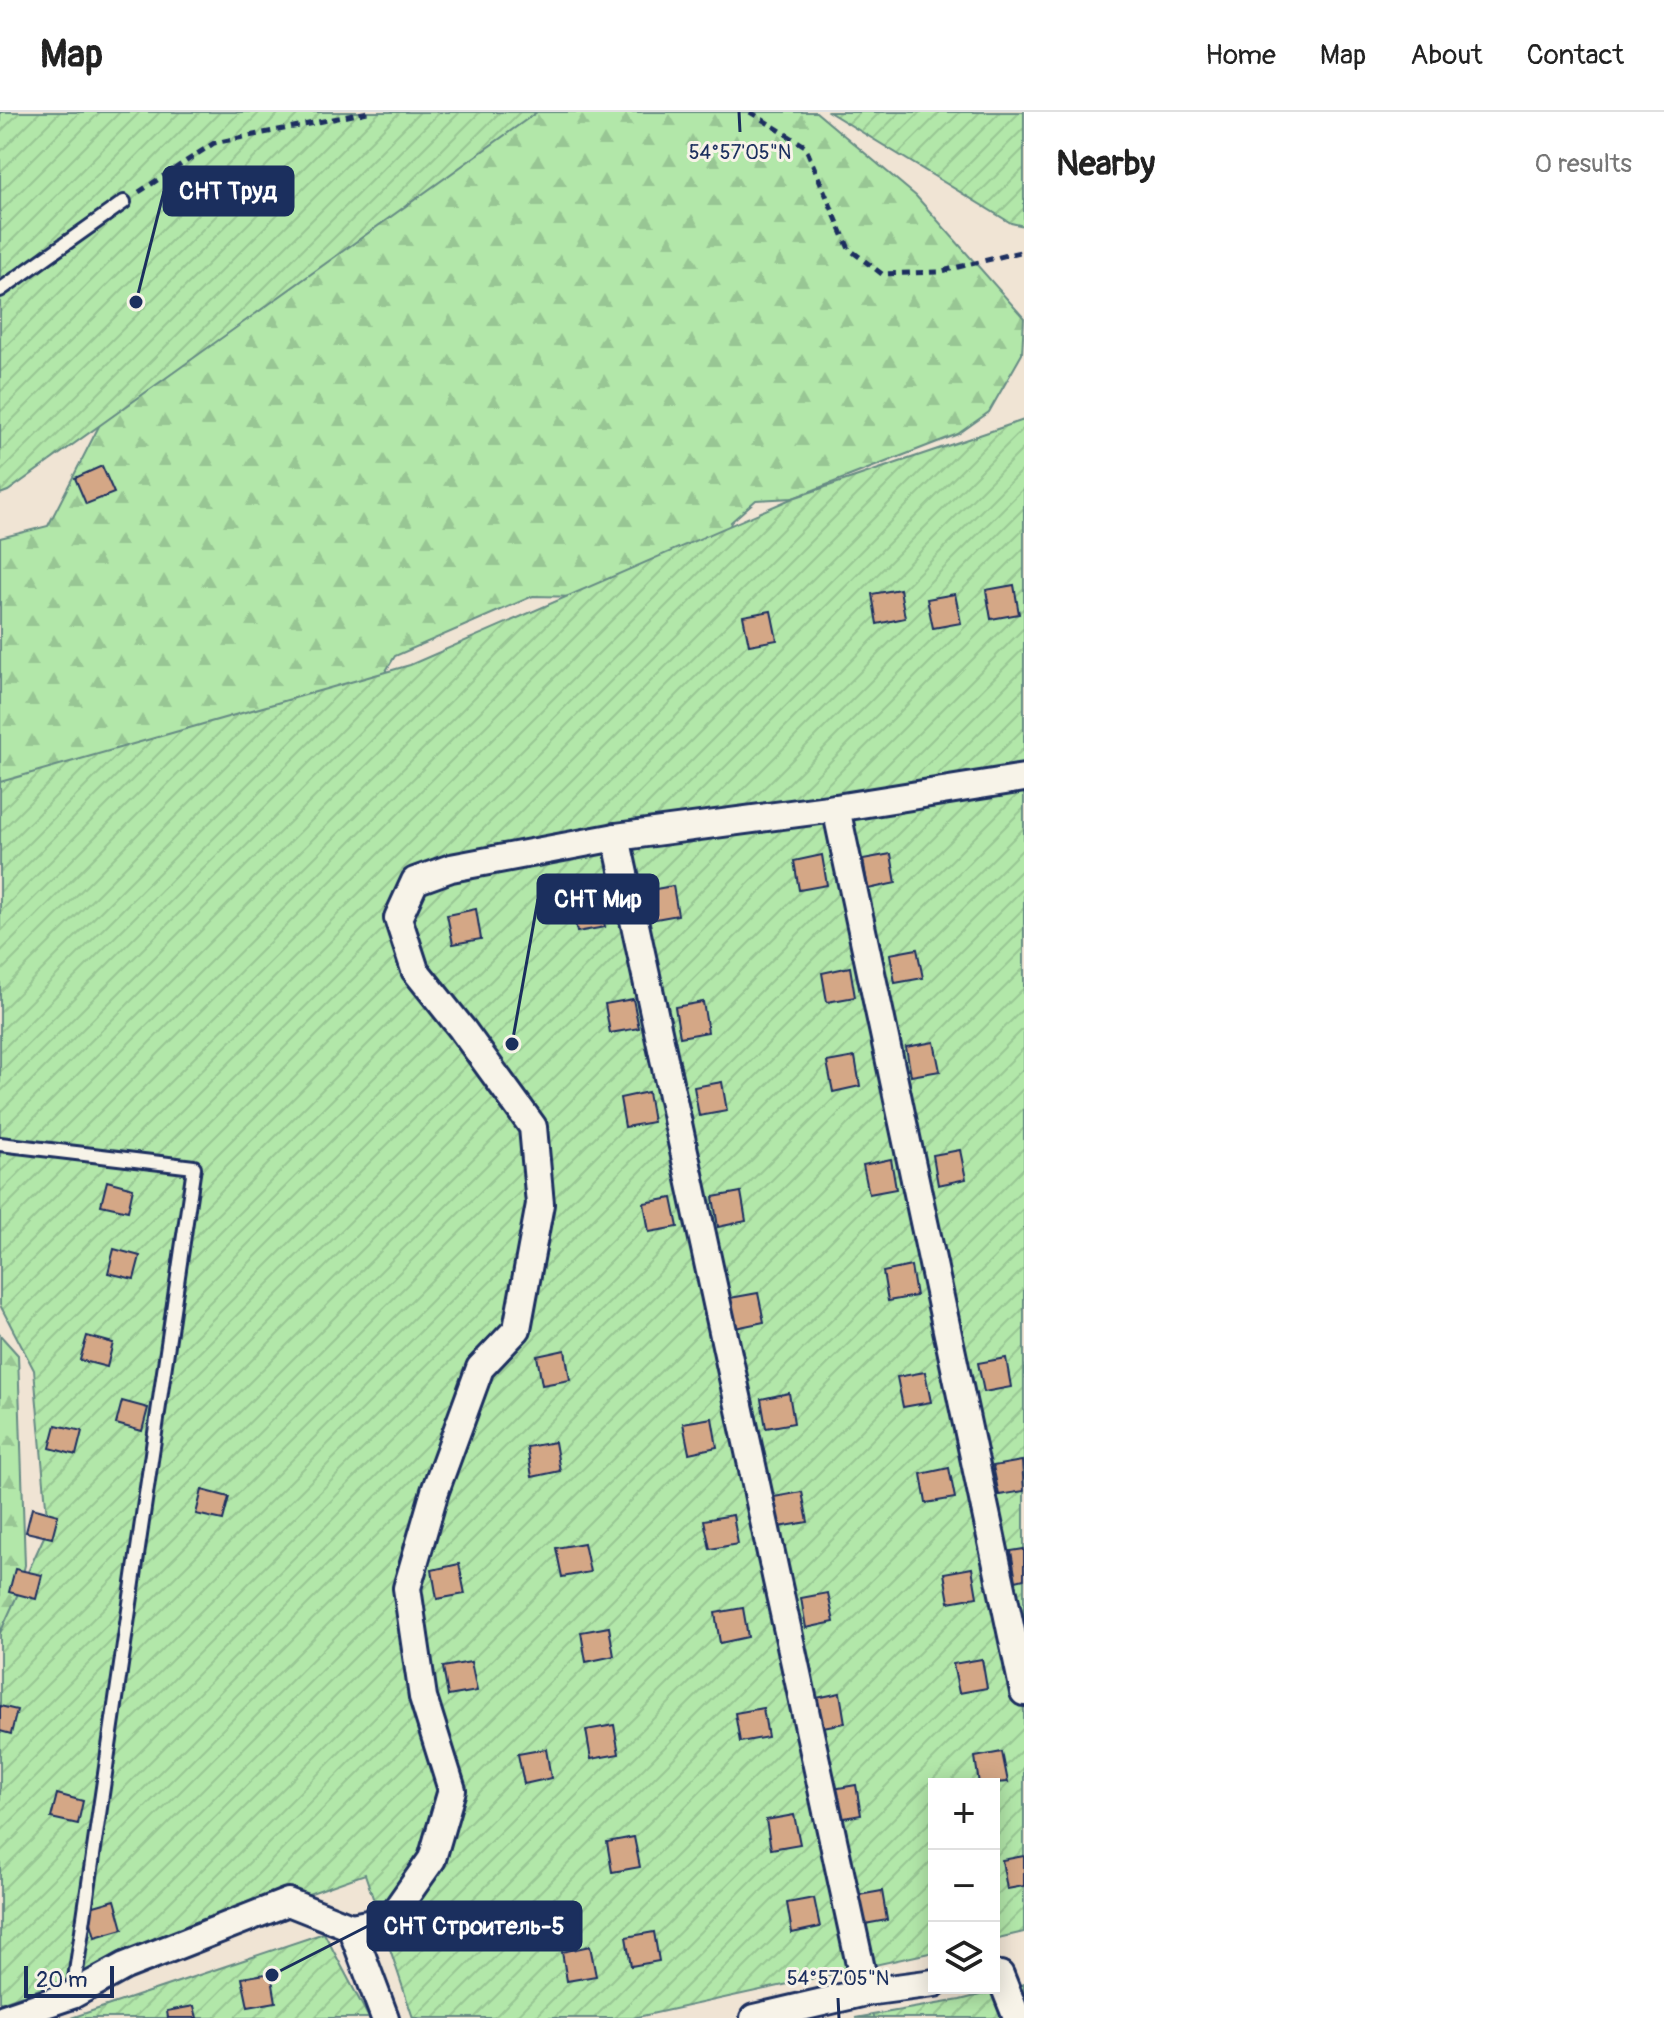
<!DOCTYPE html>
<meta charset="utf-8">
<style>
:root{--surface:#fff;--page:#f2f2f2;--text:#222;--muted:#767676;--line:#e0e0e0}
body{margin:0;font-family:Pangolin,sans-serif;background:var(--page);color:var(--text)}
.controls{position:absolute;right:24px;bottom:24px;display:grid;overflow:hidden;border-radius:0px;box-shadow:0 4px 20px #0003}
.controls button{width:72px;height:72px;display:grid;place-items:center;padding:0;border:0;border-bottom:2px solid var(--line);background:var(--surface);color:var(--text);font:40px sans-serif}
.scale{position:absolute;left:24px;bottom:20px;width:90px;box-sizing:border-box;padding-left:8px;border:4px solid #1b2f5e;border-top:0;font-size:22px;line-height:28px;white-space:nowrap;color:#1b2f5e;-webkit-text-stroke:6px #f7f3e8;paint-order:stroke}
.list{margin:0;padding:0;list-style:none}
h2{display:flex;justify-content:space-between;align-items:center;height:104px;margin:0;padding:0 32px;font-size:34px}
h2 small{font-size:26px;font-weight:400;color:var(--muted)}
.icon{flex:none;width:44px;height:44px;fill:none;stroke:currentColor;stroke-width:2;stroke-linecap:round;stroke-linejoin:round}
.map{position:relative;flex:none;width:1024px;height:1906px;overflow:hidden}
header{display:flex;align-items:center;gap:48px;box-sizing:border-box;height:112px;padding:0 40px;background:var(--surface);border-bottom:2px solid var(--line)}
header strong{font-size:38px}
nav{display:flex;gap:44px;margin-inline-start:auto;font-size:28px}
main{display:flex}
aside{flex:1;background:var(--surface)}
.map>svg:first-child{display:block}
</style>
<header>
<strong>Map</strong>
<nav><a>Home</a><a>Map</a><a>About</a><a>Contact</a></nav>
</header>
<main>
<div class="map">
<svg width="1024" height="1906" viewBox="0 0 1024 1906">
<defs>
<pattern id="forest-firs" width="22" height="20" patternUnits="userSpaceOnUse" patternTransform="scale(2)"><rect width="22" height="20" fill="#b2e7a9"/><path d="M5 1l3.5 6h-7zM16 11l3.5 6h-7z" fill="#98c694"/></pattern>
<pattern id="garden-furrows" width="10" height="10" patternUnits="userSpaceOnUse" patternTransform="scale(2)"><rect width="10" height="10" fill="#b2e7a9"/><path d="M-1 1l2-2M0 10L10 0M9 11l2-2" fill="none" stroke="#98c694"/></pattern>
</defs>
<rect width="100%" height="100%" fill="#f0e4d4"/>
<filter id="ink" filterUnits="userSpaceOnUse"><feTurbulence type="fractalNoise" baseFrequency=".0125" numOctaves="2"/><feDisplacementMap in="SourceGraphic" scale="16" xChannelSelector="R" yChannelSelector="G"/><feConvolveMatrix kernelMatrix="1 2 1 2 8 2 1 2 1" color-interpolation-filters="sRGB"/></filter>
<g filter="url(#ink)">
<g fill="url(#forest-firs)" stroke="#668b84" stroke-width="2">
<path d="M163,0H816L916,84L1024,206L1022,242L989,300L958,322L793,386L756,388L731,410L713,478L679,487L533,484L395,544L277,738L0,990V426L48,414L121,271Z"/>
<path d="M0,1223L18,1243L25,1453L0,1567Z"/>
</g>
<g fill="url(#garden-furrows)" stroke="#668b84" stroke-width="2">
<path d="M0,0H537L8,379L0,382Z"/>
<path d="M829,0H1024V114L1011,111Z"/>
<path d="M1024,308V1820L994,1827V1672H934V1840L633,1906H413L365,1762L0,1891V1521L48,1416L34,1258L0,1193V670L410,553L793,386Z"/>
<path d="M324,1821L369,1906H71Z"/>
<path d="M1024,1872V1906H855L960,1888Z"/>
</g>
<g fill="#d4a786" stroke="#1b2f5e" stroke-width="2">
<path d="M102,354L114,381L86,392L75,366Z"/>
<path d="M1014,473L1019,502L991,507L986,478Z"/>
<path d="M900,477L905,506L877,512L872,482Z"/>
<path d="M955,482L961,511L933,516L927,487Z"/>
<path d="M771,499L777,528L749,533L743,504Z"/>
<path d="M891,742L896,771L868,777L863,747Z"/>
<path d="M822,743L827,773L799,778L794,749Z"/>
<path d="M673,774L678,803L650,808L644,779Z"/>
<path d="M600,786L605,815L577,820L572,791Z"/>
<path d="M476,797L481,827L453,832L447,803Z"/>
<path d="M917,837L923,866L895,871L890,842Z"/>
<path d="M850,855L855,885L827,890L822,861Z"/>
<path d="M633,887L639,916L610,921L605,892Z"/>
<path d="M703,890L708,920L680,925L675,895Z"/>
<path d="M934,930L940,959L911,964L906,935Z"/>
<path d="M855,945L860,974L833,980L827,950Z"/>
<path d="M722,970L727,999L699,1004L694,975Z"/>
<path d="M648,980L653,1010L625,1015L620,986Z"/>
<path d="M960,1038L966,1067L938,1073L933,1043Z"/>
<path d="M891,1047L896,1077L869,1082L863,1053Z"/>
<path d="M107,1069L133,1076L128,1099L101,1093Z"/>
<path d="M741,1080L746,1109L718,1115L713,1085Z"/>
<path d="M672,1086L678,1115L649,1120L644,1091Z"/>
<path d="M114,1137L140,1144L134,1167L108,1161Z"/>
<path d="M911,1154L916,1184L888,1189L883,1160Z"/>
<path d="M758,1181L764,1210L735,1216L730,1186Z"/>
<path d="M87,1224L113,1231L107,1255L80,1248Z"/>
<path d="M565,1238L570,1268L542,1273L537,1244Z"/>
<path d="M1006,1246L1011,1275L984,1280L978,1251Z"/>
<path d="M925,1260L931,1290L903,1295L897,1265Z"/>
<path d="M789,1281L794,1311L766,1316L761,1287Z"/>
<path d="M122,1289L148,1296L142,1319L116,1312Z"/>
<path d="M712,1306L717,1335L689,1341L683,1311Z"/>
<path d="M56,1313L82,1319L76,1343L50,1336Z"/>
<path d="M555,1330L560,1359L532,1365L527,1335Z"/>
<path d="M1022,1349L1024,1379L999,1383L993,1354Z"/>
<path d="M949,1356L955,1386L926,1391L921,1362Z"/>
<path d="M202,1378L229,1385L223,1408L196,1402Z"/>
<path d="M802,1380L808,1410L779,1415L774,1385Z"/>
<path d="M32,1396L58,1403L52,1426L26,1420Z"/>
<path d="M733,1403L738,1432L710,1437L704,1408Z"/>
<path d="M584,1431L590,1460L562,1465L556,1436Z"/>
<path d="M1024,1437V1467L1016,1469L1011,1439Z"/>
<path d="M459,1452L465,1482L437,1487L432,1458Z"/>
<path d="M972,1456L977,1485L949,1490L944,1461Z"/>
<path d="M15,1457L42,1463L36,1487L9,1480Z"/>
<path d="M828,1481L834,1510L806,1516L801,1486Z"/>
<path d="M743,1496L748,1525L720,1531L715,1501Z"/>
<path d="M609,1515L614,1544L586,1550L581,1520Z"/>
<path d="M982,1547L987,1576L959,1581L953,1552Z"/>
<path d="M471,1550L477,1579L448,1584L443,1555Z"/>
<path d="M840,1581L845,1611L817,1616L812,1587Z"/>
<path d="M0,1594L17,1598L11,1622L0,1619Z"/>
<path d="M763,1596L768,1625L740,1630L735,1601Z"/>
<path d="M614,1613L619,1642L591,1647L586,1618Z"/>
<path d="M546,1637L551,1666L524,1672L518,1642Z"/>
<path d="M1002,1640L1008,1670L979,1672L975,1645Z"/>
<path d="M856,1673L861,1703L833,1708L827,1678Z"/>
<path d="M57,1682L83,1689L78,1712L51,1706Z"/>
<path d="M794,1703L800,1732L771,1737L766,1708Z"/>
<path d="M634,1725L640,1755L612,1760L607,1730Z"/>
<path d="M1024,1744V1774L1007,1777L1002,1748Z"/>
<path d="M882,1779L887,1808L859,1813L853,1784Z"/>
<path d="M814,1786L820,1815L792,1821L787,1791Z"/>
<path d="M115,1788L123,1817L95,1825L87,1796Z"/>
<path d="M654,1820L659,1849L631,1854L626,1825Z"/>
<path d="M590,1834L596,1864L567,1869L562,1840Z"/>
<path d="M271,1861L276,1890L248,1895L242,1866Z"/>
<path d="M194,1894L197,1906H168L167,1899Z"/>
</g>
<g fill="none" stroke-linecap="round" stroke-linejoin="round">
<g stroke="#1b2f5e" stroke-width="18">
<g id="service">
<path d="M0,178L124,90"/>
<path d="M0,1032L194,1055L73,1880"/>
</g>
</g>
<g stroke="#1b2f5e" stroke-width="32">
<g id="minor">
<path d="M836,696L1024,1580"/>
<path d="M616,725L866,1880"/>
<path d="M351,1815L389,1808L432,1747L452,1678L423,1585L407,1476L435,1379L480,1256L517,1217L540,1092L533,1015L462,917L415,858L398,806L415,769L451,756L616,725L836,696L1024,666"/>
<path d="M1000,1863L1017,1906"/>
<path d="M4,1906L72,1883L125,1854L288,1790L351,1815L385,1906"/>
<path d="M754,1906L866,1880L934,1871"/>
</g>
</g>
<g stroke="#1b2f5e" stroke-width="5" stroke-dasharray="8 6" stroke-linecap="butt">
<path d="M750,0L805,34L849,137L882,162L938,160L1024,139"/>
<path d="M139,80L214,31L368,0"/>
</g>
<use href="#service" stroke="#f7f3e8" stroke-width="12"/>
<use href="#minor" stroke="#f7f3e8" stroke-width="26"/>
</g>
</g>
<path fill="none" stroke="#1b2f5e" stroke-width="3" d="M739,0L740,20M838,1886L839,1906"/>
<g font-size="20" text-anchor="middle" fill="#1b2f5e" stroke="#f7f3e8" stroke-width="6" stroke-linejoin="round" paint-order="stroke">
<text x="740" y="47">54°57'05"N</text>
<text x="838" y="1873">54°57'05"N</text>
</g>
<path fill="none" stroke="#1b2f5e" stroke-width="3" d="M136 190L164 79M512 932L538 787M272 1863L368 1814"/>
<g fill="#1b2f5e" stroke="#f7f3e8" stroke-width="3">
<circle cx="136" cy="190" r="8"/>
<circle cx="512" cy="932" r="8"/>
<circle cx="272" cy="1863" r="8"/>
</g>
<g fill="#1b2f5e" stroke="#1b2f5e" stroke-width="3">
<rect x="164" y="55" width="129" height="48" rx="8"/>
<rect x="538" y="763" width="120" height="48" rx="8"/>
<rect x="368" y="1790" width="213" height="48" rx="8"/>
</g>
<g font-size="24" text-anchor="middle" font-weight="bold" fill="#fff">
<text x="228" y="87">СНТ Труд</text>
<text x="598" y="795">СНТ Мир</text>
<text x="474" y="1822">СНТ Строитель-5</text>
</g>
</svg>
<div class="controls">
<button>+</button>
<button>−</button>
<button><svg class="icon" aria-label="layers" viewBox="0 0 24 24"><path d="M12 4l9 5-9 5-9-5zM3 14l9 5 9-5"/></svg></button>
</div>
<div class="scale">20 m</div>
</div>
<aside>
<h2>Nearby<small>0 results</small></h2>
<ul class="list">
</ul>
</aside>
</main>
